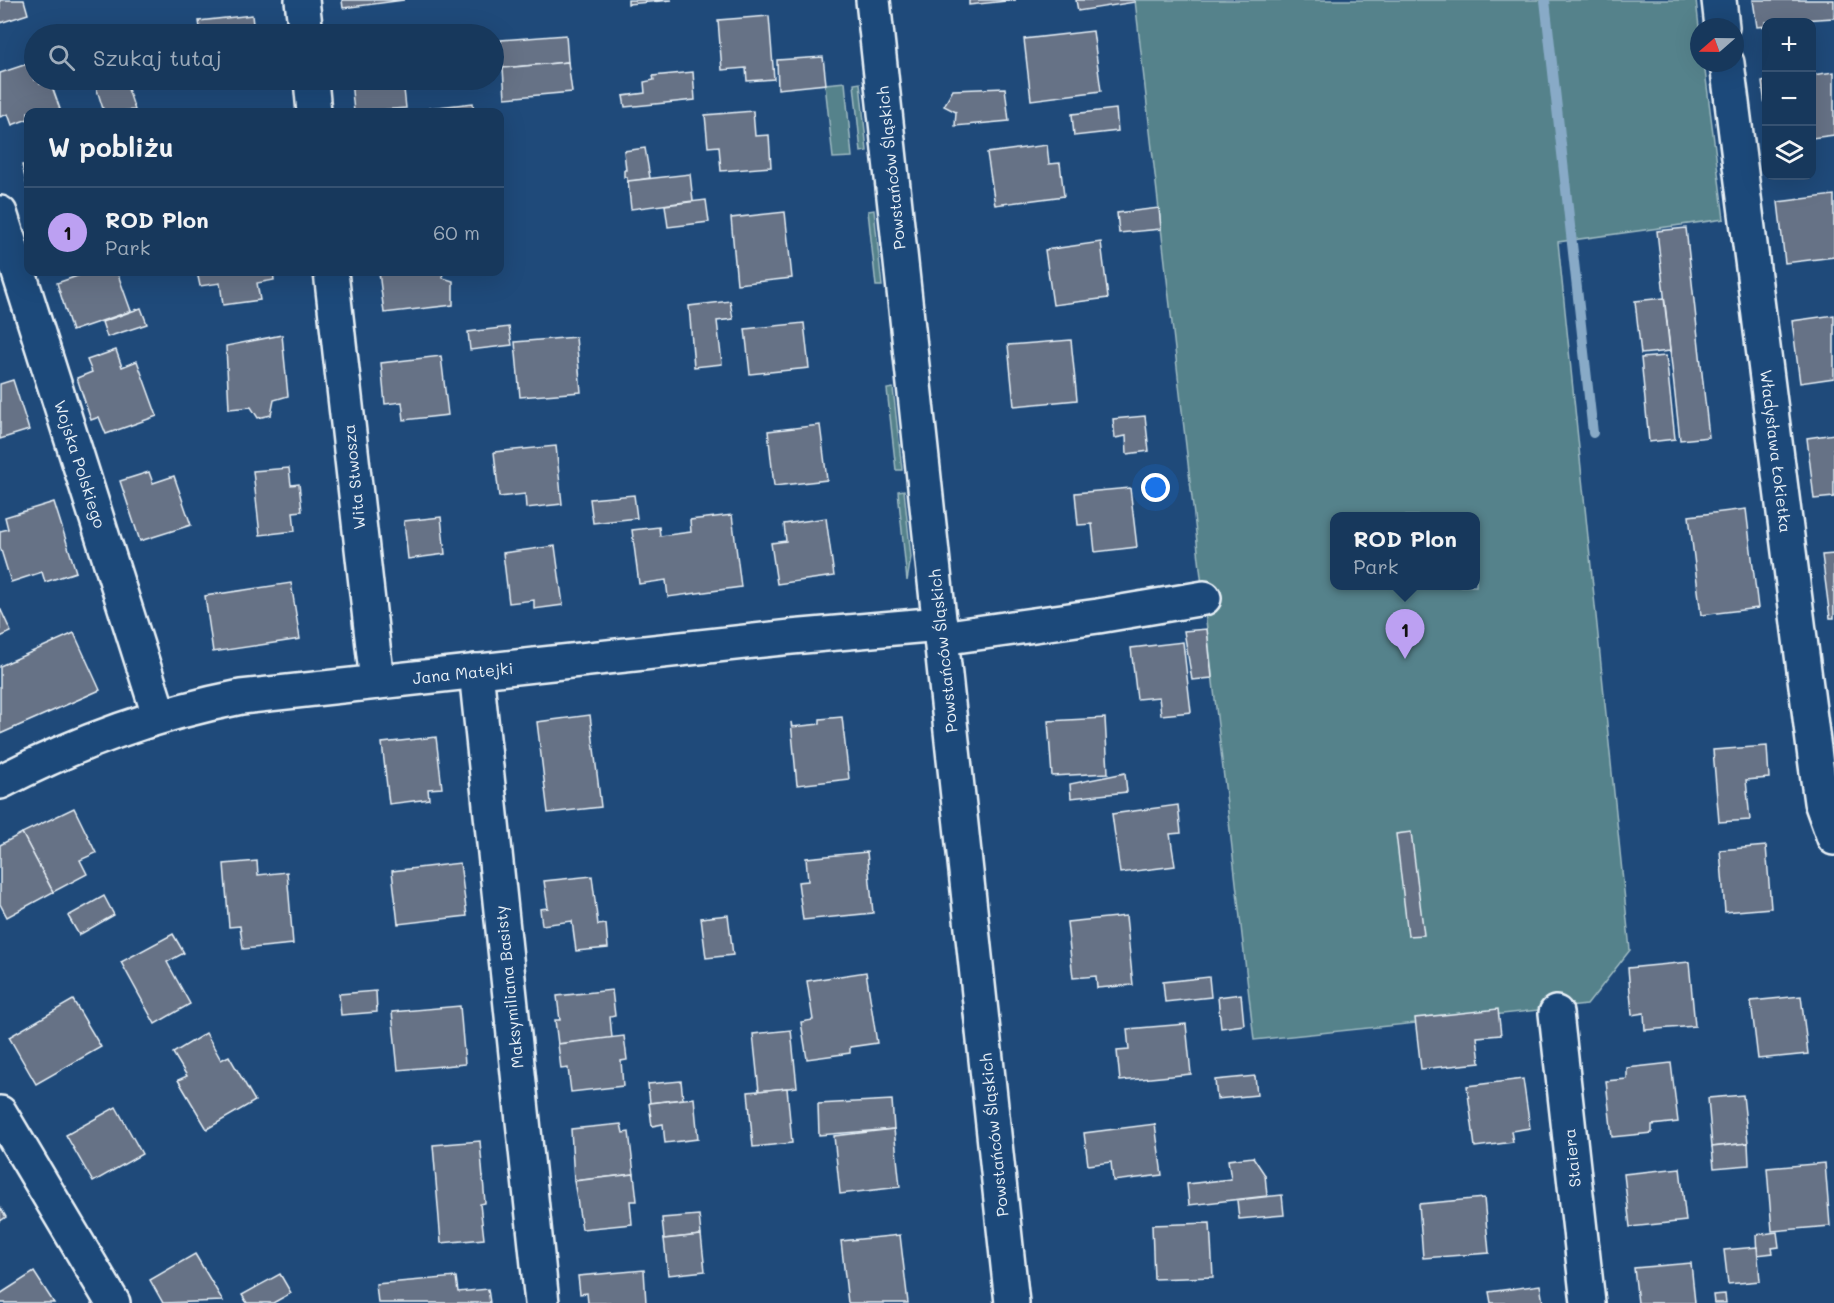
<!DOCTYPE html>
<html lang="pl">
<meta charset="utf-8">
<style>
:root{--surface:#17385c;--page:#244365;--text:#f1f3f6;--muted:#9eacbb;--line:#365272;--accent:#bca0f2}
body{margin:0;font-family:Mali,sans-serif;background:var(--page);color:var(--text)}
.controls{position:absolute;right:18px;top:18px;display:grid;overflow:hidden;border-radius:12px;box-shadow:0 6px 24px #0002}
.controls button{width:54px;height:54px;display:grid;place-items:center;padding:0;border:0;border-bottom:2px solid var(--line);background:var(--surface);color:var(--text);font:30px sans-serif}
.compass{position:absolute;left:1690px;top:18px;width:54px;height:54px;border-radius:50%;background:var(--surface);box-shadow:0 6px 24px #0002;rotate:250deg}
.you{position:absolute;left:1156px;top:488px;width:21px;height:21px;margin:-15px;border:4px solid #fff;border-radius:50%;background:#1a73e8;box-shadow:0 0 0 9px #1a73e833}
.badge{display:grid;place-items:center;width:39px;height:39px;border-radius:50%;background:var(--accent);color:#111;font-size:20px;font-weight:700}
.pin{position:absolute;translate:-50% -50px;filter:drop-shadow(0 2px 3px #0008)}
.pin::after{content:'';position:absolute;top:32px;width:21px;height:18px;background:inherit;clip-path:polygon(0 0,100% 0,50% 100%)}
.popup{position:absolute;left:1330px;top:512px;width:150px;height:78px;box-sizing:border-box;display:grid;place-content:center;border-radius:12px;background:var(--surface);filter:drop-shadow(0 2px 4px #0005);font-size:20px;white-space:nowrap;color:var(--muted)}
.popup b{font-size:22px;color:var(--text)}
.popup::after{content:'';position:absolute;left:50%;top:100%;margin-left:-12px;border:12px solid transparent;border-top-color:var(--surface)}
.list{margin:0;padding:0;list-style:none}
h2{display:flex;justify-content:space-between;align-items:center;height:78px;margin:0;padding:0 24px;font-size:26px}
h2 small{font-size:20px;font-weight:400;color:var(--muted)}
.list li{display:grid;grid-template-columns:39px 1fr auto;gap:18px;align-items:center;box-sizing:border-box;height:90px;padding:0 24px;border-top:2px solid var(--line)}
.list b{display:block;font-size:22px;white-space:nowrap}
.list p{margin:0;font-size:20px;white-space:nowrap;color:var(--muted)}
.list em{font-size:20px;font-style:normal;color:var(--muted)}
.icon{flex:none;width:33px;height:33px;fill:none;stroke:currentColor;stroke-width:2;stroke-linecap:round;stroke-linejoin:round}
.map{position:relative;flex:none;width:1834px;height:1303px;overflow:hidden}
.search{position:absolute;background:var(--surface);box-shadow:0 6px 24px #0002;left:24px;top:24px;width:480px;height:66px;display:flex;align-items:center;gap:15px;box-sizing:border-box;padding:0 21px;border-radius:33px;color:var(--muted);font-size:22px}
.panel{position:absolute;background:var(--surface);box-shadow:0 6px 24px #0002;left:24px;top:108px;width:480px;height:168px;border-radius:12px}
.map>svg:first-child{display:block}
</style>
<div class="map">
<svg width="1834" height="1303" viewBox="0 0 1834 1303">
<rect width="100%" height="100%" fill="#1f4a7a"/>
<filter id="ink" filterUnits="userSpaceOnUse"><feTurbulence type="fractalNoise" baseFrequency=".0167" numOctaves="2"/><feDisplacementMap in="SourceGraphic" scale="12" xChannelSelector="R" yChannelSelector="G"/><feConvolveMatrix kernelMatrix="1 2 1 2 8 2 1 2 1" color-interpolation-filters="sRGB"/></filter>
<g filter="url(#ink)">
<g fill="#55828b" stroke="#9ebac2" stroke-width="1.5" fill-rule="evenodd">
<path d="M1135,0H1696L1699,27V63H1704L1724,219L1558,242L1630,950L1587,1005L1254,1040ZM1334,516H1476V586H1334Z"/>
<path d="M845,82L852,157L833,158L825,84Z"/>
<path d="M860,83L867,151L861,152L854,84Z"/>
<path d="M874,210L882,286H876L868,211Z"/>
<path d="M893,388L902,470H896L887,389Z"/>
<path d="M904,490L911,557L907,581L898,491Z"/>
</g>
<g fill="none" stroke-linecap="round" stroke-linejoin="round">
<path stroke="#88aac7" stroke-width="10" d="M1545,0L1593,433"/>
</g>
<g fill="#667286" stroke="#e8f1f8" stroke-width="1.5">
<path d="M0,0H24L28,14L0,23Z"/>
<path d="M342,0H404L343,8Z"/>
<path d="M628,0H672L628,4Z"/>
<path d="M969,0H1016L969,5Z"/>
<path d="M1076,0H1134L1135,2L1078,11Z"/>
<path d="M1753,0H1834V18L1766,22V26L1757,27Z"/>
<path d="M252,15L254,34H201L199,21Z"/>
<path d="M769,16L774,79L747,81L746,68L722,70L718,20Z"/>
<path d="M1093,31L1101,91L1031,100L1024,39Z"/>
<path d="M566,35L568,62L503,68L501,40Z"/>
<path d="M823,57L826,84L778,89L777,60Z"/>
<path d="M33,62L34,80H39L40,84L50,81L60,109L49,112H28V119L12,125L8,114L0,117V73Z"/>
<path d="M568,62L572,92L505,98L503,68Z"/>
<path d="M693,72L695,100L625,107L623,96L645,93L644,82L654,80L653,76Z"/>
<path d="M1834,72V135L1812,138V75Z"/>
<path d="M94,80H125L135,110L104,112Z"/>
<path d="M351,80H403L406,108L354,112Z"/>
<path d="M1766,81V113L1762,82Z"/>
<path d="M1005,88L1009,121L955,126L956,112L944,106L953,90Z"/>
<path d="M473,103L474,112H431L430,108Z"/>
<path d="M1116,109L1118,131L1074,136L1072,114Z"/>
<path d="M753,111L755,136L769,135L771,167L721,171L719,146L708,147L705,115Z"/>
<path d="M1047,145L1049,164L1060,163L1064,196L995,205L987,153Z"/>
<path d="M645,148L650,178L627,182V177H624V170H626L624,151Z"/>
<path d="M28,164V190L22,165Z"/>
<path d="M690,174L693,201L631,209L628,181Z"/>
<path d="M1834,195V257L1785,263L1778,202Z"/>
<path d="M706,200L709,222L668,227L665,205Z"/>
<path d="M1159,208L1161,229L1119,233L1117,213Z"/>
<path d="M785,212L792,278L737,284L731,218Z"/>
<path d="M1686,228L1709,437L1680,440L1657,231Z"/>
<path d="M1101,242L1108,298L1053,305L1045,250Z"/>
<path d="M82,272H117L131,311L72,331L57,283L83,274Z"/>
<path d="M197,272H273L274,280L257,283L260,300L223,305L220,283L200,286Z"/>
<path d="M379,272H442L443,278L453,281V305L384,313Z"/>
<path d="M1664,298L1670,351L1641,354L1635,301Z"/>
<path d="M730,301L733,319L717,321L722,364L694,367L689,306Z"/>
<path d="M141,308L147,324L107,337L102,322Z"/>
<path d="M1834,315V378L1800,383L1792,321Z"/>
<path d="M804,323L809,368L750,374L745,329Z"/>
<path d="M509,327L512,345L470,350L468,332Z"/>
<path d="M282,335L288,396L274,400L271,415L258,418L251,407L229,409L226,346Z"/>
<path d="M576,337L581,392L520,397L515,342Z"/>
<path d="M1071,340L1077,400L1014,406L1008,345Z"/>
<path d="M116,350L122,367L137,361L157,416L106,434L99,417L91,420L77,378L92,372L87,360Z"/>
<path d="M441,356L448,415L404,420L402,402L385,404L381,363Z"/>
<path d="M1666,356L1675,439L1649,442L1641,358Z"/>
<path d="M13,380L29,430L0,439V384Z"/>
<path d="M1145,416L1149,451L1127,454L1126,436L1115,438L1113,419Z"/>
<path d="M820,425L827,480L774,486L768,431Z"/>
<path d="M1834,434V497L1814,499L1807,438Z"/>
<path d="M556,446L562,504L526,508L525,494L499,497L494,452Z"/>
<path d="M289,468L291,485L299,484L302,511L293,512L295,531L260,535L253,471Z"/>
<path d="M149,472L153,483L174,476L191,525L140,541L120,481Z"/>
<path d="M1130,488L1137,547L1095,552L1092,524L1078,525L1075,493Z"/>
<path d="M634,495L637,518L593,523L590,499Z"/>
<path d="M54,502L76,572L45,582L42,572L11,582L0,547V531L8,529L5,517Z"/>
<path d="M1746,509L1758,608L1701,615L1689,516Z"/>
<path d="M732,515L741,587L668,597L666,580L639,584L632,530L659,527L660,536L691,532L690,520Z"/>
<path d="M441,517L445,554L408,559L404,521Z"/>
<path d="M826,518L834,576L777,584L771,543L786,541L784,524Z"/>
<path d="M555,546L563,605L534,609V600L509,603L503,553Z"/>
<path d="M1834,554V618H1830L1822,555Z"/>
<path d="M291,583L300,639L213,652L205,596Z"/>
<path d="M0,608L11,632L0,637Z"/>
<path d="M1207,629L1212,678L1192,680L1184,631Z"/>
<path d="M74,633L100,690L0,734V666Z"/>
<path d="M1183,642L1191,712L1161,715L1159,697L1137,699L1131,648Z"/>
<path d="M590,715L601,807L548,813L537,722Z"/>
<path d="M842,717L849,779L797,785L791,722L792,727L820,724V719Z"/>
<path d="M1105,718L1108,773L1052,776L1048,721Z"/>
<path d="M436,737L442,788L428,789L429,799L389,804L382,743Z"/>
<path d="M1767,746L1769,778L1746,780L1750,820L1719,822L1713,750Z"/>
<path d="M1125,773L1127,792L1071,798L1070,784Z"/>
<path d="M1178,805L1181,833L1170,834L1175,866L1120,873L1112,814Z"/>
<path d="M74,808L96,853L80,860L87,874L53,892L22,833Z"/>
<path d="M1411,832L1424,935L1408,936L1396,834Z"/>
<path d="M22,833L53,892L7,917L0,904V845Z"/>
<path d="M1766,846L1771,908L1725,912L1720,850Z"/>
<path d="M867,852L873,913L803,920L798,882L808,881L806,858Z"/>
<path d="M257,861L258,875L287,872L293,944L243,949L240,926L229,927L224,864Z"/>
<path d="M460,863L467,916L398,924L392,871Z"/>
<path d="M592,876L598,925L606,924L608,948L576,951L572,921L542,925L540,909L548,908L544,881Z"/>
<path d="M104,896L114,915L79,935L68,916Z"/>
<path d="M728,915L733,955L706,958L701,918Z"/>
<path d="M1126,916L1133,985L1097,988L1096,976L1073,978L1067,922Z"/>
<path d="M173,934L184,953L167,962L190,1004L155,1024L121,962Z"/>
<path d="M1689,962L1695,1026L1645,1030L1644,1013L1632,1015L1628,968Z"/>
<path d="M866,972L877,1043L850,1047V1053L807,1059L801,1022L813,1020L807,981Z"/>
<path d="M1209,977L1211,997L1165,1002L1163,982Z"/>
<path d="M612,990L615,1016L610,1017L612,1038L558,1044L555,1020H560L557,996Z"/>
<path d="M376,991L377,1012L341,1015L339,994Z"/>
<path d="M1241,994L1244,1025L1221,1028L1218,997Z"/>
<path d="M1801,996L1808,1054L1758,1059L1751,1001Z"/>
<path d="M73,1000L101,1047L36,1084L9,1037Z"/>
<path d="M460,1006L465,1064L398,1070L392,1012Z"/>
<path d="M1498,1009L1501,1035L1477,1037L1480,1063L1421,1069L1415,1018Z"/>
<path d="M1186,1024L1191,1074L1120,1081L1117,1051L1129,1050L1127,1029Z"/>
<path d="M791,1030L797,1087L759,1091L753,1034Z"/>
<path d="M206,1033L221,1060L229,1056L255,1101L207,1129L178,1080L187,1076L173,1053Z"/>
<path d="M624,1036L627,1060L621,1061L623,1086L571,1092L568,1068L561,1069L558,1044Z"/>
<path d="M1671,1063L1678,1122L1652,1125V1133L1612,1137L1606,1081L1627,1079V1068Z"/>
<path d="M1255,1076L1257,1095L1217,1099L1215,1080Z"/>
<path d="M1523,1079L1530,1128L1511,1131L1513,1142L1475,1147L1467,1086Z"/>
<path d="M681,1081L683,1099L650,1103L648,1084Z"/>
<path d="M787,1088L792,1143L753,1147L748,1092Z"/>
<path d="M1743,1095L1748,1143L1712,1147L1708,1098Z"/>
<path d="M694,1098L698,1139L665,1143L663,1124L652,1126L649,1103Z"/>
<path d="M892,1100L894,1129L819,1135L818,1104Z"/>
<path d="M116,1107L142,1154L93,1182L66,1135Z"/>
<path d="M621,1124L623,1133L629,1132L634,1174L574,1181L571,1129Z"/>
<path d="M1155,1124L1162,1175L1113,1181L1111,1162L1088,1165L1084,1133Z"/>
<path d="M894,1129L900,1187L840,1194L834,1136Z"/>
<path d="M480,1141L485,1203L480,1204L484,1239L441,1243L433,1145Z"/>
<path d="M1748,1143L1749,1165L1714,1168L1712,1147Z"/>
<path d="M1253,1157L1265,1175L1267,1196L1189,1205L1187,1184L1231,1179L1228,1160Z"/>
<path d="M1825,1163L1830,1226L1772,1231L1767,1168Z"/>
<path d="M1680,1168L1686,1221L1630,1227L1624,1174Z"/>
<path d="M634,1174L637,1201H630L632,1224L582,1229L574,1181Z"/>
<path d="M1282,1195L1284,1215L1239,1219L1237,1200Z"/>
<path d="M1484,1198L1489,1253L1423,1258L1419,1204Z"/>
<path d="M0,1207L6,1217L0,1221Z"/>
<path d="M699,1215L701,1235L664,1239L662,1218Z"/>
<path d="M1210,1223L1213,1277L1154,1279L1152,1225Z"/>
<path d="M1777,1232L1779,1247L1772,1248L1773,1253L1757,1255L1756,1235Z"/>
<path d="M701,1235L705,1271L668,1275L664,1239Z"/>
<path d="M900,1235L908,1303H848L841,1241Z"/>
<path d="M1757,1247L1760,1281L1728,1284L1724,1250Z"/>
<path d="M195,1254L223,1301L163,1303L150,1280Z"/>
<path d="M1691,1263L1695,1303H1638L1634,1268Z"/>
<path d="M644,1270L646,1303H588L587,1293L580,1294L578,1276Z"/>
<path d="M34,1272L54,1303H0V1294Z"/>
<path d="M280,1274L291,1293L273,1303H247L242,1295Z"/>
<path d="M456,1277L458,1292L488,1289L490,1303H378L376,1284Z"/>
<path d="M1540,1285L1543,1303H1491L1489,1292Z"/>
<path d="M1725,1294L1726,1303H1714L1713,1295Z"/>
</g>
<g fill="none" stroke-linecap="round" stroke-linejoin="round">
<g stroke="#e8f1f8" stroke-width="38">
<g id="minor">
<path d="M302,0L306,34"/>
<path d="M873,0L1012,1303"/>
<path d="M1719,0L1722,27"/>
<path d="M1727,63L1816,765L1821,802L1834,838"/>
<path d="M311,80L314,112"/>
<path d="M0,213L159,715"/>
<path d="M331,272L377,682"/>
<path d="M941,638L1098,616L1204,598"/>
<path d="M476,671L542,1303"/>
<path d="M0,782C78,742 154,714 241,697L791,637L940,624"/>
<path d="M1556,1013L1588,1303"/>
<path d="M0,1113L113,1303"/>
</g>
</g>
<use href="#minor" stroke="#1f4a7a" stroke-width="33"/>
</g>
</g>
<g text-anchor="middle" stroke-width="4.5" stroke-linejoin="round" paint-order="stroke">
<g font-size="16" fill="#e8f1f8" stroke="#1f4a7a">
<text transform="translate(891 168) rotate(-96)" y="6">Powstańców Śląskich</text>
<text transform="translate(1776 451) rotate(83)" y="6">Władysława Łokietka</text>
<text transform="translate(80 464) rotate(72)" y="6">Wojska Polskiego</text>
<text transform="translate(354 477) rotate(-96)" y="6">Wita Stwosza</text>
<text transform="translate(943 651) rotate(-96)" y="6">Powstańców Śląskich</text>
<text transform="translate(463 673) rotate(-6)" y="6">Jana Matejki</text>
<text transform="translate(509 987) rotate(-96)" y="6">Maksymiliana Basisty</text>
<text transform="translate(994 1135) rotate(-96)" y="6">Powstańców Śląskich</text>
<text transform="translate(1572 1158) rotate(-96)" y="6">Staiera</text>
</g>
</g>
</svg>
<div class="controls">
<button>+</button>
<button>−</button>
<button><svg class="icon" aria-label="layers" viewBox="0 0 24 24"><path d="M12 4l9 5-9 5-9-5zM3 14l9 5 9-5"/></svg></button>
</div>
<svg class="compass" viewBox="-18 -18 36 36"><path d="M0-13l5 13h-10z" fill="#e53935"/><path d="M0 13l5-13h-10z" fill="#9eacbb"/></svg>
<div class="you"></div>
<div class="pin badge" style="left:1405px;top:659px">1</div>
<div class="popup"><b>ROD Plon</b>Park</div>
<div class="search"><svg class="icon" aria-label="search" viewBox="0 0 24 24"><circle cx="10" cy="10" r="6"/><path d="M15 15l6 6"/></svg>Szukaj tutaj</div>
<section class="panel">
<h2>W pobliżu<small></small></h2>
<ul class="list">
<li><span class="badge">1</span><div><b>ROD Plon</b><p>Park</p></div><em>60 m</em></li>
</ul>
</section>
</div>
